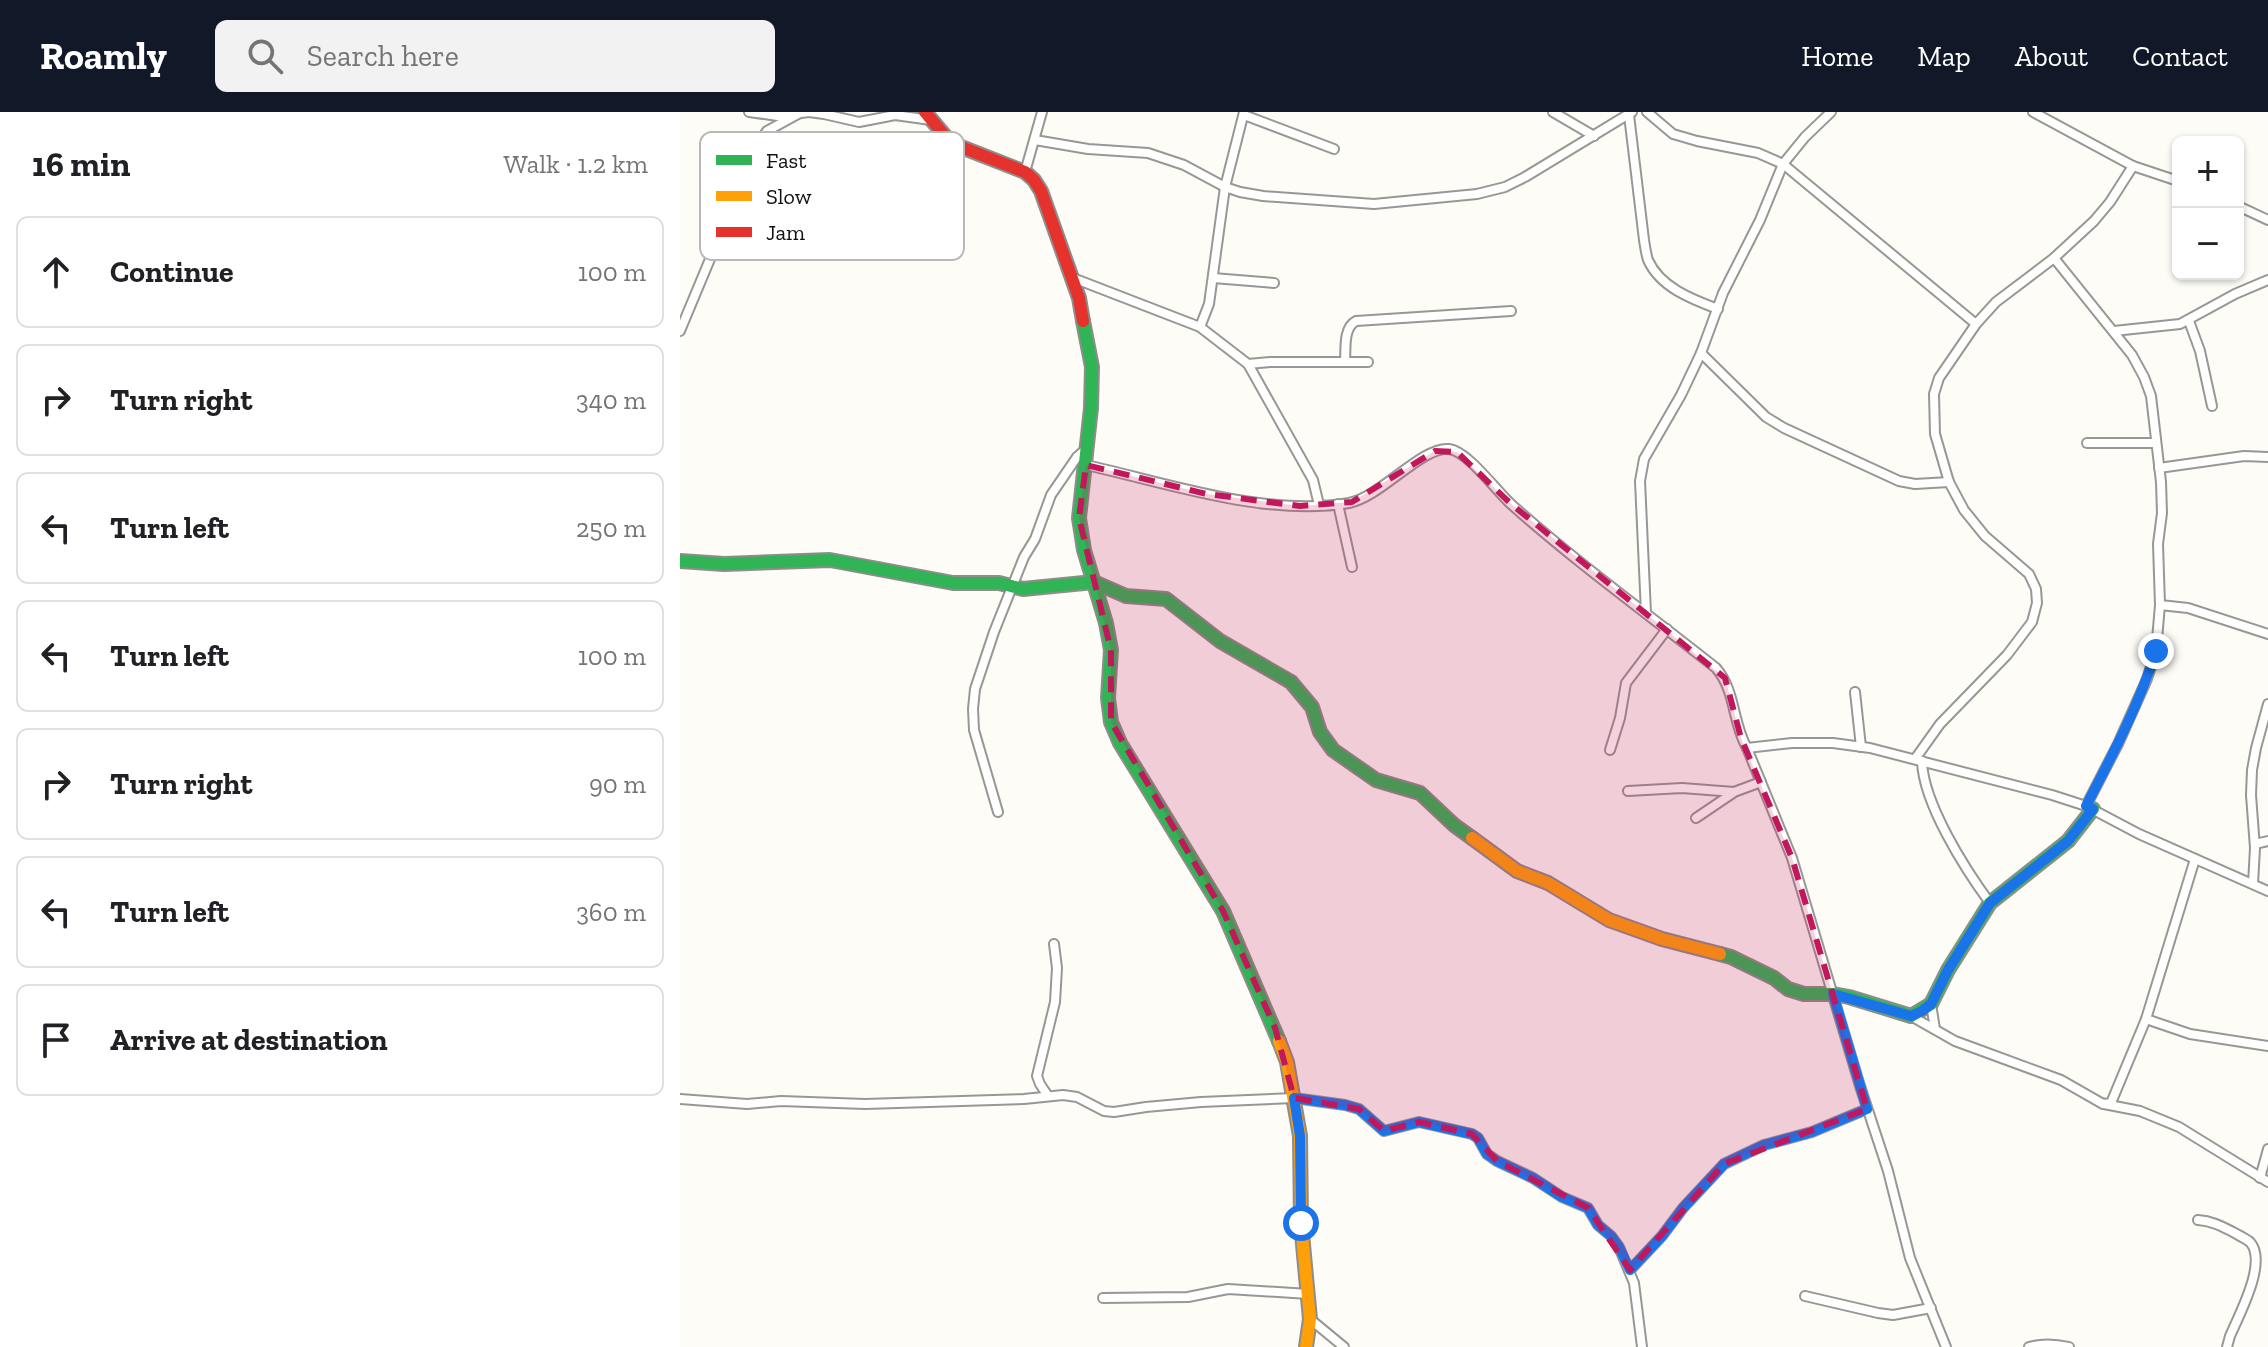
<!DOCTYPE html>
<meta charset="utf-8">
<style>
:root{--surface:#fff;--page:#f2f2f2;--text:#202124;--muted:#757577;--line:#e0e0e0;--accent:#111827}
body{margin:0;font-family:"Zilla Slab",serif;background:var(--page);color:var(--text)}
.controls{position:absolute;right:24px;top:24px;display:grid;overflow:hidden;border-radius:12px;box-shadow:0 2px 6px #0004}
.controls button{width:72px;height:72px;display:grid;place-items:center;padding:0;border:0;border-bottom:2px solid var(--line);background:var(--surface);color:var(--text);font:40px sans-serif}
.stop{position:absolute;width:24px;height:24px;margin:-18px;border:6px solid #1a73e8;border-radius:50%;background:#fff}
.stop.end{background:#1a73e8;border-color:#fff;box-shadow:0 2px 8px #0008}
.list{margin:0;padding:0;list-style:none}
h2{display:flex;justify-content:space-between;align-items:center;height:104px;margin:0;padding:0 32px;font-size:34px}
h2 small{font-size:26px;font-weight:400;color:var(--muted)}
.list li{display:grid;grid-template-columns:52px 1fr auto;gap:24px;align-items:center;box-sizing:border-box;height:112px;margin:0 16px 16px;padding:0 16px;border:2px solid var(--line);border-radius:12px}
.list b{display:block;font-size:30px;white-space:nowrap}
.list em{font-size:26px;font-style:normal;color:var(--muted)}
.icon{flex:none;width:44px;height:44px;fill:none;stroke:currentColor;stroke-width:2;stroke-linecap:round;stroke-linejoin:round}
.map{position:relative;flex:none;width:1588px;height:1235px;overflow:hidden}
header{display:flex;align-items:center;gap:48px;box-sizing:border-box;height:112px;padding:0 40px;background:var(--accent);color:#fff}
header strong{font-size:38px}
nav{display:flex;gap:44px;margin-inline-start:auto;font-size:28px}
.search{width:560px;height:72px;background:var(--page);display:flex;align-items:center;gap:20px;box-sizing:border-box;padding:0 28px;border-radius:12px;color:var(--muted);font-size:30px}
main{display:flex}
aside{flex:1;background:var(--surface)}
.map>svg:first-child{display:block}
</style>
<header>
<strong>Roamly</strong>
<div class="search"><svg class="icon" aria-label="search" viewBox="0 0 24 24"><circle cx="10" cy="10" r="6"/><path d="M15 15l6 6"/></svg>Search here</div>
<nav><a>Home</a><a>Map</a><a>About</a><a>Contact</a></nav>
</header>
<main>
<aside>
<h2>16 min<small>Walk · 1.2 km</small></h2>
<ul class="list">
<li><svg class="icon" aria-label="ahead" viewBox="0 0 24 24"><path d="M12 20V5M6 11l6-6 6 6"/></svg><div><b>Continue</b></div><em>100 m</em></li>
<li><svg class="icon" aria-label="right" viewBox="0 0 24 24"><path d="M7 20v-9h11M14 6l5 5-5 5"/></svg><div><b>Turn right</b></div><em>340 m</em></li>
<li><svg class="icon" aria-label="left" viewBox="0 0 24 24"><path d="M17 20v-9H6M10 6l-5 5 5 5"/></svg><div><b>Turn left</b></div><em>250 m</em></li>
<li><svg class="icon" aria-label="left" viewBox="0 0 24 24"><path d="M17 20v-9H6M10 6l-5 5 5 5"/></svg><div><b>Turn left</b></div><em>100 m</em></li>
<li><svg class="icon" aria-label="right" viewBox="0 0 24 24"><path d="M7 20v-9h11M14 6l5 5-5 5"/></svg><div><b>Turn right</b></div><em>90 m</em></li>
<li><svg class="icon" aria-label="left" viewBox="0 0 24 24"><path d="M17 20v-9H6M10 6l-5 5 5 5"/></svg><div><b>Turn left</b></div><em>360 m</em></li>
<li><svg class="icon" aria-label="arrive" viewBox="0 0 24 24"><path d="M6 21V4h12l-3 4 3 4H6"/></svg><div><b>Arrive at destination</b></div></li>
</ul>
</aside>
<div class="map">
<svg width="1588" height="1235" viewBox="0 0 1588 1235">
<rect width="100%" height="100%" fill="#fdfcf7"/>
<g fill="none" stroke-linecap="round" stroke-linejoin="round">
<g stroke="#979795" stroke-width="12">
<g id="street">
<path d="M69,0L98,4L129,0L144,2L179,10L215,3L251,8"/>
<path d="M873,0L914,24"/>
<path d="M967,0L993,22L1017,29L1078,41L1103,52L1296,212"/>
<path d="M1353,0L1453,54L1498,69"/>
<path d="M564,3L654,37"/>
<path d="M949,3L964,128C965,134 966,142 968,148C980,175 1011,187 1038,197"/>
<path d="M355,28L408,37L468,41L504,53L545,75L560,80L583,84L694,92L797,82L825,75L845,65L952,0"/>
<path d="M345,60L362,0"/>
<path d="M1558,94L1588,108"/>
<path d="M1374,146L1452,243L1464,265L1471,284L1481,370L1482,401L1478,432L1480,493L1476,539L1467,567L1438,632L1406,694"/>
<path d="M393,166L520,215L568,252L633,368L639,393"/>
<path d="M533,166L594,171"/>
<path d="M1509,209L1520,239L1532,294"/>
<path d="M520,215L529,192L545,75L564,0"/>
<path d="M0,219L78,32L87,19L118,2"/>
<path d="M1434,219L1500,212L1555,182L1588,168"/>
<path d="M1021,241L1086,305L1104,316L1219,369L1235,372L1269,370"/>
<path d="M665,249C666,237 663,216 676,209L831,199"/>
<path d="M568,252L590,250H688"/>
<path d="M1407,331H1476"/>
<path d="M406,353C488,371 584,405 669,391C701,385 742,334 769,337C788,339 817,380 832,393C897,451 968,502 1036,556C1056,579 1052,610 1067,636L1112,746L1180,974L1208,1059L1230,1146L1266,1235"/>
<path d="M1479,356L1564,344L1588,345"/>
<path d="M658,392L672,455"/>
<path d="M1480,493L1508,496L1588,522"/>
<path d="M966,501L960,369L964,347L1001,283L1021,241L1043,181L1080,108L1103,52L1125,25L1151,0"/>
<path d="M1175,580L1181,635"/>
<path d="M1067,636L1112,631H1153L1190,636L1372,683L1406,694L1459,722L1588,779"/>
<path d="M930,638L940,606L946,571L987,517"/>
<path d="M1235,647L1260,612L1327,543L1352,510L1357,491L1356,477L1349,462L1305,424L1284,398L1269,370L1255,322L1254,282L1259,266L1296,212L1316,190L1374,146L1414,109L1430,90L1453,54"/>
<path d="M1242,649C1243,691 1285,757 1310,791"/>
<path d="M948,679L1002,676L1054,680L1081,670"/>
<path d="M318,700L294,618L293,597L295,577L314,520L344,445L355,427L371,383L397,345L406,337"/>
<path d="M1016,706L1053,681"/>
<path d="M1575,732L1588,729"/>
<path d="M1573,772L1575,736L1571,683L1572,658L1576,636L1588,592"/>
<path d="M1251,892L1255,917"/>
<path d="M1231,904L1275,929L1381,968L1423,992L1431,991L1466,907L1515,747"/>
<path d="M1466,907L1510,922L1588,934"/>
<path d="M368,984L360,972L357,964L375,890L377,856L374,832"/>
<path d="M0,987L67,992L101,989L185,992L344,987L383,983L397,985L424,999L434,1000L466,995L521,990L614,986L665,993L679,997L704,1019L739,1010L792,1022L798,1026L807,1042L817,1049L853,1066L882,1085L908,1096L918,1113L931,1124L939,1135L954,1171L962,1235"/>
<path d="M1424,992L1460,999L1499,1015L1588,1070"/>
<path d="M1580,1066L1588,1037"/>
<path d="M1518,1108C1532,1109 1541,1114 1553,1120C1558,1123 1565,1126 1570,1130C1588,1150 1559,1203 1550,1224L1547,1235"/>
<path d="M950,1158L982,1124L1003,1096L1044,1052L1084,1033L1132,1020L1187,997"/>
<path d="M1125,1184L1198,1201L1213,1203L1251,1196"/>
<path d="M423,1186L508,1185L548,1177L629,1182"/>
<path d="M630,1207L664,1235"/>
<path d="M1349,1235C1363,1231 1375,1232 1389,1235"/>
</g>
</g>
<g stroke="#8e8d8b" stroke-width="16">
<g id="fast">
<path d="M403,209L412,255L411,296L399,406L404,438L426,511L431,538L428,586L431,610L440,631L543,799L599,929"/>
<path d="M0,449L44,452L150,448L273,471H319L343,477L414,470L446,484L486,487L540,529L611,570L632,595L640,620L653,638L696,668L740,681L774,713L792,726"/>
<path d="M1040,842L1051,845L1094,866L1108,877L1124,882H1153L1169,885L1231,904L1251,892L1268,858L1310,791L1388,729L1413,697"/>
</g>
</g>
<g stroke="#8e8d8b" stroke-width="16">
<g id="slow">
<path d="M792,726L837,759L868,771L929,808L982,827L1040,842"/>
<path d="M599,929L607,950L620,1024L621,1111L630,1207L626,1235"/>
</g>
</g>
<g stroke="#8e8d8b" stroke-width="16">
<path id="jam" d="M245,0L271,31L345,60L354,68L361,79L399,186L403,209"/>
</g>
<use href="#street" stroke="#fffffe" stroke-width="8"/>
<use href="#fast" stroke="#30b455" stroke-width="12"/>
<use href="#slow" stroke="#ff9f0a" stroke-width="12"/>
<use href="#jam" stroke="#e5322d" stroke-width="12"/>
</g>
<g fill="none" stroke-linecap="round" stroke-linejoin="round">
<path stroke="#1a73e8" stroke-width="10" d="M621,1111L620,1024L614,986L665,993L679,997L704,1019L739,1010L792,1022L798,1026L807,1042L817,1049L853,1066L882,1085L908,1096L918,1113L931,1124L939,1135L950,1158L982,1124L1003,1096L1044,1052L1084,1033L1132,1020L1187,997L1153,882L1231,904L1242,899L1251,892L1268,858L1310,791L1388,729L1413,697L1406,694C1432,644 1459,593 1476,539"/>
</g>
<path fill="#c2185b" fill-opacity="0.2" stroke="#c2185b" stroke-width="6" stroke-dasharray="16 10" stroke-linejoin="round" d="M755,339L777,340L830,391L1045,566L1061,626L1112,746L1187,997L1044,1052L950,1158L908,1096L817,1049L792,1022L739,1010L704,1019L679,997L614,986L595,916L543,799L431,610V538L399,406L406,353L527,382L620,394L672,390Z"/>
<rect x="20" y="20" width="264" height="128" rx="12" fill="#fff" stroke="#b8b8b8" stroke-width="2"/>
<rect x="36" y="43" width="36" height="10" fill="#30b455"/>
<rect x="36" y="79" width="36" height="10" fill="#ff9f0a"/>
<rect x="36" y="115" width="36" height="10" fill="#e5322d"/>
<g font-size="22" fill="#111">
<text x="86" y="56">Fast</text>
<text x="86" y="92">Slow</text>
<text x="86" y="128">Jam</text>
</g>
</svg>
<div class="controls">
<button>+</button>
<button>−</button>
</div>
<div class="stop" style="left:621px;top:1111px"></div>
<div class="stop end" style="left:1476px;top:539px"></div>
</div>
</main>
